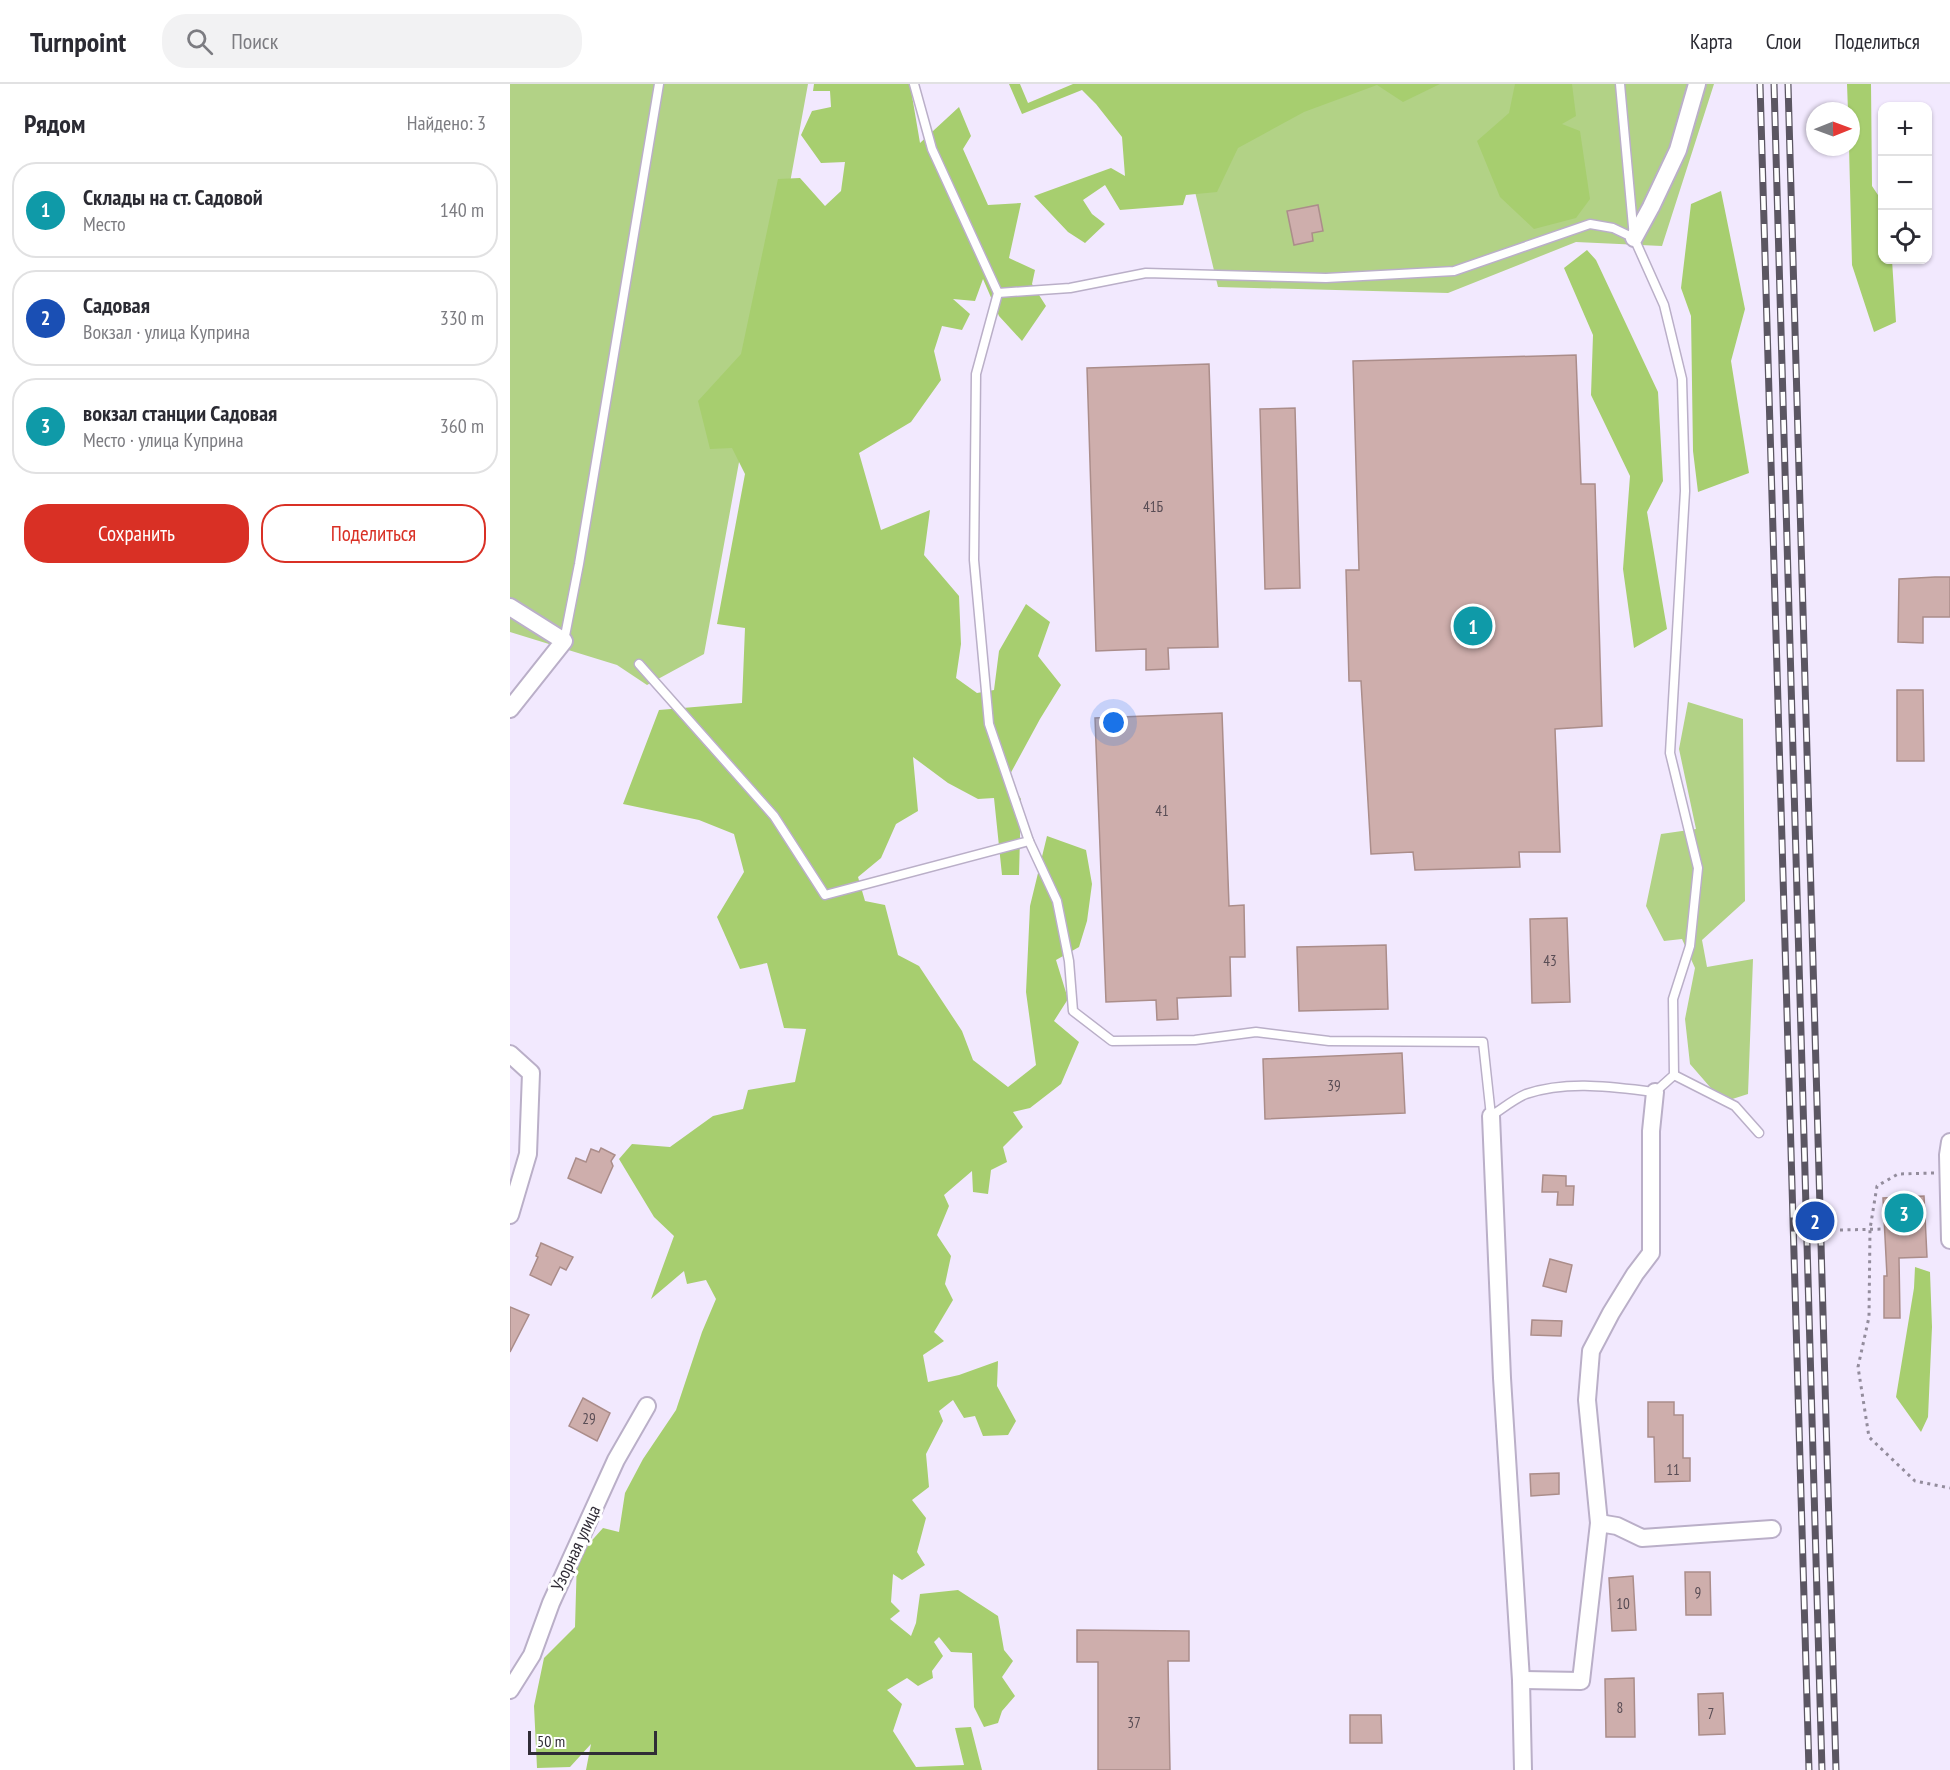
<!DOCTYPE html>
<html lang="ru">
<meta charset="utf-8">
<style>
:root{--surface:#fff;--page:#f2f2f3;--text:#2b2b33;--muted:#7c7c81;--line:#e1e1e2;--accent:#d93025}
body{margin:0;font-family:"PT Sans Narrow",sans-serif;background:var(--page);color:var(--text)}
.controls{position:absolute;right:18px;top:18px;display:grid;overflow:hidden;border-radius:12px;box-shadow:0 2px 4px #0004}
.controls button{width:54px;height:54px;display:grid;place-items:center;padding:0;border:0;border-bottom:2px solid var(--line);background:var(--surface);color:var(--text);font:30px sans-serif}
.compass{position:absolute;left:1296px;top:18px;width:54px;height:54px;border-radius:50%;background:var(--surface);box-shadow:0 2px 4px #0004;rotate:89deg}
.scale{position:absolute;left:18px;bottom:15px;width:129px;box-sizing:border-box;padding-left:6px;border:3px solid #302c36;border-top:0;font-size:16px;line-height:21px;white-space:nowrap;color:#302c36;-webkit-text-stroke:4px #fff;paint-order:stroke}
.you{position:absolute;left:604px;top:639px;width:21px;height:21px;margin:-15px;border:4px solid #fff;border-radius:50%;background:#1a73e8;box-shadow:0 0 0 9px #1a73e833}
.badge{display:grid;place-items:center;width:39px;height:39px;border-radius:50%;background:var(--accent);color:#fff;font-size:20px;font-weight:700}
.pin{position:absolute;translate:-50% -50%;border:3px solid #fff;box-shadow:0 2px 6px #0006}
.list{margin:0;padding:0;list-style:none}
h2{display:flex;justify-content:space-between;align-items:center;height:78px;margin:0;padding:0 24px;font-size:26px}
h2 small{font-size:20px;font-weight:400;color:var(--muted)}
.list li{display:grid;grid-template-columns:39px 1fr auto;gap:18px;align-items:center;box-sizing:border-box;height:96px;margin:0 12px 12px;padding:0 12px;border:2px solid var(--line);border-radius:24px}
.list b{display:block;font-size:22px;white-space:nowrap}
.list p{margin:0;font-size:20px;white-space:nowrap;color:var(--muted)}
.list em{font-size:20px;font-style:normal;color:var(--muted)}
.actions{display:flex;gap:12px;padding:18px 24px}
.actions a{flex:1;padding:14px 0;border:2px solid var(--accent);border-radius:24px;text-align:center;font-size:21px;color:var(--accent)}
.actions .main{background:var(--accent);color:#fff}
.icon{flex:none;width:33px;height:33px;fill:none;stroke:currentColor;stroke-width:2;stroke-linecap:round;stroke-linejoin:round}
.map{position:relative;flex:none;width:1440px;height:1686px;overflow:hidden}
header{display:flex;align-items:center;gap:36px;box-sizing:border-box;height:84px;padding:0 30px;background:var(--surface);border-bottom:2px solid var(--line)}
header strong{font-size:28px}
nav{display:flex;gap:33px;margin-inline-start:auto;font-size:21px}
.search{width:420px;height:54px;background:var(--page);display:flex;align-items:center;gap:15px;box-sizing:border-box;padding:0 21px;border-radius:24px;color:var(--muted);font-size:22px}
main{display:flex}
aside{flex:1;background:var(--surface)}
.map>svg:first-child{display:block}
</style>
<header>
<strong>Turnpoint</strong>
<div class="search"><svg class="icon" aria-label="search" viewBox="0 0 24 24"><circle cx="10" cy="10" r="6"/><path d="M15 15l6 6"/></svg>Поиск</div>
<nav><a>Карта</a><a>Слои</a><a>Поделиться</a></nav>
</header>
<main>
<aside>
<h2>Рядом<small>Найдено: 3</small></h2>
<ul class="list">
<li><span class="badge" style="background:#0f9aa8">1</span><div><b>Склады на ст. Садовой</b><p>Место</p></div><em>140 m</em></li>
<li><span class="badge" style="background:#1a4fb4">2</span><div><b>Садовая</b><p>Вокзал · улица Куприна</p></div><em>330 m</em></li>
<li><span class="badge" style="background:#0f9aa8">3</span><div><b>вокзал станции Садовая</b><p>Место · улица Куприна</p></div><em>360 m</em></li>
</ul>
<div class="actions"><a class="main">Сохранить</a><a>Поделиться</a></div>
</aside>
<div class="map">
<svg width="1440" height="1686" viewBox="0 0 1440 1686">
<rect width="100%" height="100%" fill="#f2e9fe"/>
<g fill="#b2d286">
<path d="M0,0H298L194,570L137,601L107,581L0,548Z"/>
<path d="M680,0H1204L1152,162L1066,158L938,209L708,203L666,29Z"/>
<path d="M1178,618L1233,635L1235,817L1192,856L1197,883L1243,875L1238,1010L1213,1018L1180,980L1175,935L1185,884L1172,855L1154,857L1136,822L1151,750L1186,745L1169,665Z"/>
</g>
<g fill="#a7ce6f">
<path d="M304,0H400L410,59L449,23L461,52L453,65L478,121L511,119L499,174L525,186L522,200L536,222L512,257L489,232L473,195L465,217L443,215L460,230L452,246L432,242L424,267L431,296L401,338L349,369L371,446L420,426L414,471L449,512L451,560L446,594L467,609L484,606L489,567L516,520L540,538L528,572L551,601L530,635L498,694L511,715L509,791H492L484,714L468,715L438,699L403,673L408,727L386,740L371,774L348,793L355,817L375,821L388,871L409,882L452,947L463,976L498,1003L526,981L516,908L520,822L537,752L576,766L582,800L577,837L569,863L546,876L558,915L544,937L569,958L551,1000L520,1024L503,1028L513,1043L493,1063L497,1078L481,1086L478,1110L463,1108L462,1087L434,1111L439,1122L427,1151L441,1172L435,1200L443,1216L424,1248L434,1257L413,1271L418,1298L449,1291L488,1277L487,1302L506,1337L498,1351L473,1352L465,1332L454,1334L443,1316L429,1327L433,1337L416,1370L419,1403L402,1416L416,1434L407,1468L415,1481L392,1496L383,1490L381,1518L390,1527L380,1535L401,1552L406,1539L410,1510L448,1506L488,1532L494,1566L503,1577L492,1593L505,1612L492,1627L488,1639L474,1643L464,1623L462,1569L441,1568L429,1553L424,1558L433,1572L422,1587L423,1594L408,1602L397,1594L377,1606L392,1620L383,1647L406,1683L454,1681L445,1644L461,1643L472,1686H76L81,1660L60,1683L27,1684L24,1622L34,1574L65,1543L67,1473L93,1444L109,1448L115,1409L133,1375L166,1326L192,1248L206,1215L196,1196L177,1200L174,1187L141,1215L164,1152L144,1133L109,1075L122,1060L160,1063L203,1032L233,1025L238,1006L285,998L296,945L274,944L257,879L230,885L207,833L234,788L224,750L189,736L113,720L149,626L232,619L235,544L207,540L235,390L222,364L200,365L188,317L231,270L268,95L290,94L315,122L331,107L335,78L311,79L291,51L302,27L321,23L320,7H303Z"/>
<path d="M499,0H510L518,19L563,0H930L893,18L867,1L794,28L728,64L707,108L676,111L673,121L610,126L595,101L573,116L582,130L595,140L575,159L558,148L524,112L601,84L615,92L612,53L586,20L572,6L512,30Z"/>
<path d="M1005,0H1062L1066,32L1052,40L1070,47L1080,115L1066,134L1024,145L990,113L967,57L999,29Z"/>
<path d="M1337,0H1361L1362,102L1372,117V176H1382L1386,238L1364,248L1342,181L1339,63H1341V27H1338Z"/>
<path d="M1211,107L1235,225L1221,277L1239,389L1188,408L1183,367L1181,232L1171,204L1181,120Z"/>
<path d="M1077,166L1086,176L1148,308L1153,397L1137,428L1157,545L1124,564L1113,485L1120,392L1081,311L1083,251L1054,184Z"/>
<path d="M1405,1183L1420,1188L1422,1243L1418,1333L1411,1348L1386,1313L1404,1204Z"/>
</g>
<g fill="#ceaeac" stroke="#ab8d8a" stroke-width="1.5">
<path d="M808,121L813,147L802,149L803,157L784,161L777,127Z"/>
<path d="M1066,271L1071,400H1085L1092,642L1045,645L1050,768H1009L1010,783L905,786L903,768L861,770L851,597H839L836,486H849L843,277Z"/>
<path d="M699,280L708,563L658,564L659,585L636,586V565L586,567L577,284Z"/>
<path d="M785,324L790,504L755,505L750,325Z"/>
<path d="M1425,493H1440V533H1413V559L1388,558L1389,495Z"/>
<path d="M1387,606H1413L1414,677H1387Z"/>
<path d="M712,629L719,822L734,821L735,873H720L721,912L667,914L668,935L647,936L646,916L596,918L585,634Z"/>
<path d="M1057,834L1060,918L1022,919L1020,835Z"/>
<path d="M876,861L878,925L789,927L787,863Z"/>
<path d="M892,969L895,1029L755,1035L753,975Z"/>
<path d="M91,1064L105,1071L101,1077L103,1082L91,1109L58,1094L66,1074L76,1078L81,1065L89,1068Z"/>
<path d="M1033,1091L1056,1092V1102H1064L1063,1121H1047L1048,1108H1032Z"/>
<path d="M1414,1112L1417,1173L1389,1174L1390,1234H1374V1192H1377L1373,1114Z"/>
<path d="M31,1159L63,1173L56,1186L50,1183L41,1201L20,1191L28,1173L26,1172Z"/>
<path d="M1040,1175L1062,1181L1056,1208L1033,1202Z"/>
<path d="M0,1223L19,1231L0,1268Z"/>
<path d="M1022,1236L1052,1237L1051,1252L1021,1251Z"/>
<path d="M73,1314L100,1329L87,1357L59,1342Z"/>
<path d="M1138,1318H1164V1331H1173V1374H1180V1397L1145,1398L1144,1353H1138Z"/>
<path d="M1049,1389V1410L1021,1412L1020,1390Z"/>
<path d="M1175,1488H1200L1201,1531H1176Z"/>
<path d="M1123,1492L1126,1546L1102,1547L1099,1494Z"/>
<path d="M567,1546L679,1547V1577H658L660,1686H588V1578H567Z"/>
<path d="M1124,1594L1125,1653H1096L1095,1595Z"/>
<path d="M1213,1609L1215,1650L1189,1651L1188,1610Z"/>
<path d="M840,1631H871L872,1659H840Z"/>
</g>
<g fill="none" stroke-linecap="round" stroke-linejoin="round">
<g stroke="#baafc8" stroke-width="11">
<g id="service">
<path d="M404,0L422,65L488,209L466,290L464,476L479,640L519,757L547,817L559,877L563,927L602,957L685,956L746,948L819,957L973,958L981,1032C992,1025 1004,1015 1016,1010C1058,996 1102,1003 1145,1008L1164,991L1163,915L1180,862L1188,784L1160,669L1175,407L1172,295L1154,221L1124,154L1110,0"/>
<path d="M488,209L560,204L636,189L816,194L944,187L1080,140L1103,144L1124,154"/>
<path d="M54,557L69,480L149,0"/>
<path d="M129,580L264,732L315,811L519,757"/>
<path d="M1164,991L1225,1022L1249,1049"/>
</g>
</g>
<g stroke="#baafc8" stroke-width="20">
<g id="minor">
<path d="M1124,154L1141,123L1168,66L1187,0"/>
<path d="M0,523L54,557L0,625"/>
<path d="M0,970L21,989L18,1070L0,1131"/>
<path d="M981,1032L992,1294L1011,1596L1013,1686"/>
<path d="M1440,1058L1438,1071L1440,1156"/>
<path d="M1089,1439L1107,1442L1132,1454L1262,1445"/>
<path d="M1011,1596L1071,1597L1089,1439L1077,1316L1081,1267L1101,1229L1125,1190L1141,1169V1047L1145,1008"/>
<path d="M0,1606L22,1571L41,1519L106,1376L137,1322"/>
</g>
</g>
<g stroke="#938c9c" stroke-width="3" stroke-dasharray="3 4.5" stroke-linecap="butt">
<path d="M1424,1089L1388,1090L1367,1102L1360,1145L1359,1233L1348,1283L1359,1353L1405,1397L1440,1404"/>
<path d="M1330,1146L1375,1145"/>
</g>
<use href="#service" stroke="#fff" stroke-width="8"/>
<use href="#minor" stroke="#fff" stroke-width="16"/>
<g stroke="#5b5662" stroke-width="7">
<g id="rail">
<path d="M1250,0L1299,1686"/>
<path d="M1264,0L1312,1686"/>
<path d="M1278,0L1326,1686"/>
</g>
</g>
<use href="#rail" stroke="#fff" stroke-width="4.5" stroke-dasharray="14" stroke-linecap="butt"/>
</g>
<g text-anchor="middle" stroke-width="6" stroke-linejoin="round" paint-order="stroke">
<g font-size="15" fill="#584c54">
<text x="643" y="428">41Б</text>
<text x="652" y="732">41</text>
<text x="1040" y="882">43</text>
<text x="824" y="1007">39</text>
<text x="79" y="1340">29</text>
<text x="1163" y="1391">11</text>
<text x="1188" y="1514">9</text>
<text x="1113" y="1525">10</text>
<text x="1110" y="1629">8</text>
<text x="1201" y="1635">7</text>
<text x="624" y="1644">37</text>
</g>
<g font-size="18" fill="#302c36" stroke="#fff">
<text transform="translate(66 1464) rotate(-65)" y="6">Узорная улица</text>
</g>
</g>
</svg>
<div class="controls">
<button>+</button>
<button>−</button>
<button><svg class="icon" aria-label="locate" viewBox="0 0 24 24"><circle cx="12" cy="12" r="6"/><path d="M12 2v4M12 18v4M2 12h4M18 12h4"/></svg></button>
</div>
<svg class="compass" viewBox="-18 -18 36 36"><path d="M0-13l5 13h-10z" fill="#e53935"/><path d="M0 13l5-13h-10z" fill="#7c7c81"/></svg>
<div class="scale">50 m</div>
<div class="you"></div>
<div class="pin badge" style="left:963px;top:542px;background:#0f9aa8">1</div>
<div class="pin badge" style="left:1305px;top:1137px;background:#1a4fb4">2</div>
<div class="pin badge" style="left:1394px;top:1129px;background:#0f9aa8">3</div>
</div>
</main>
